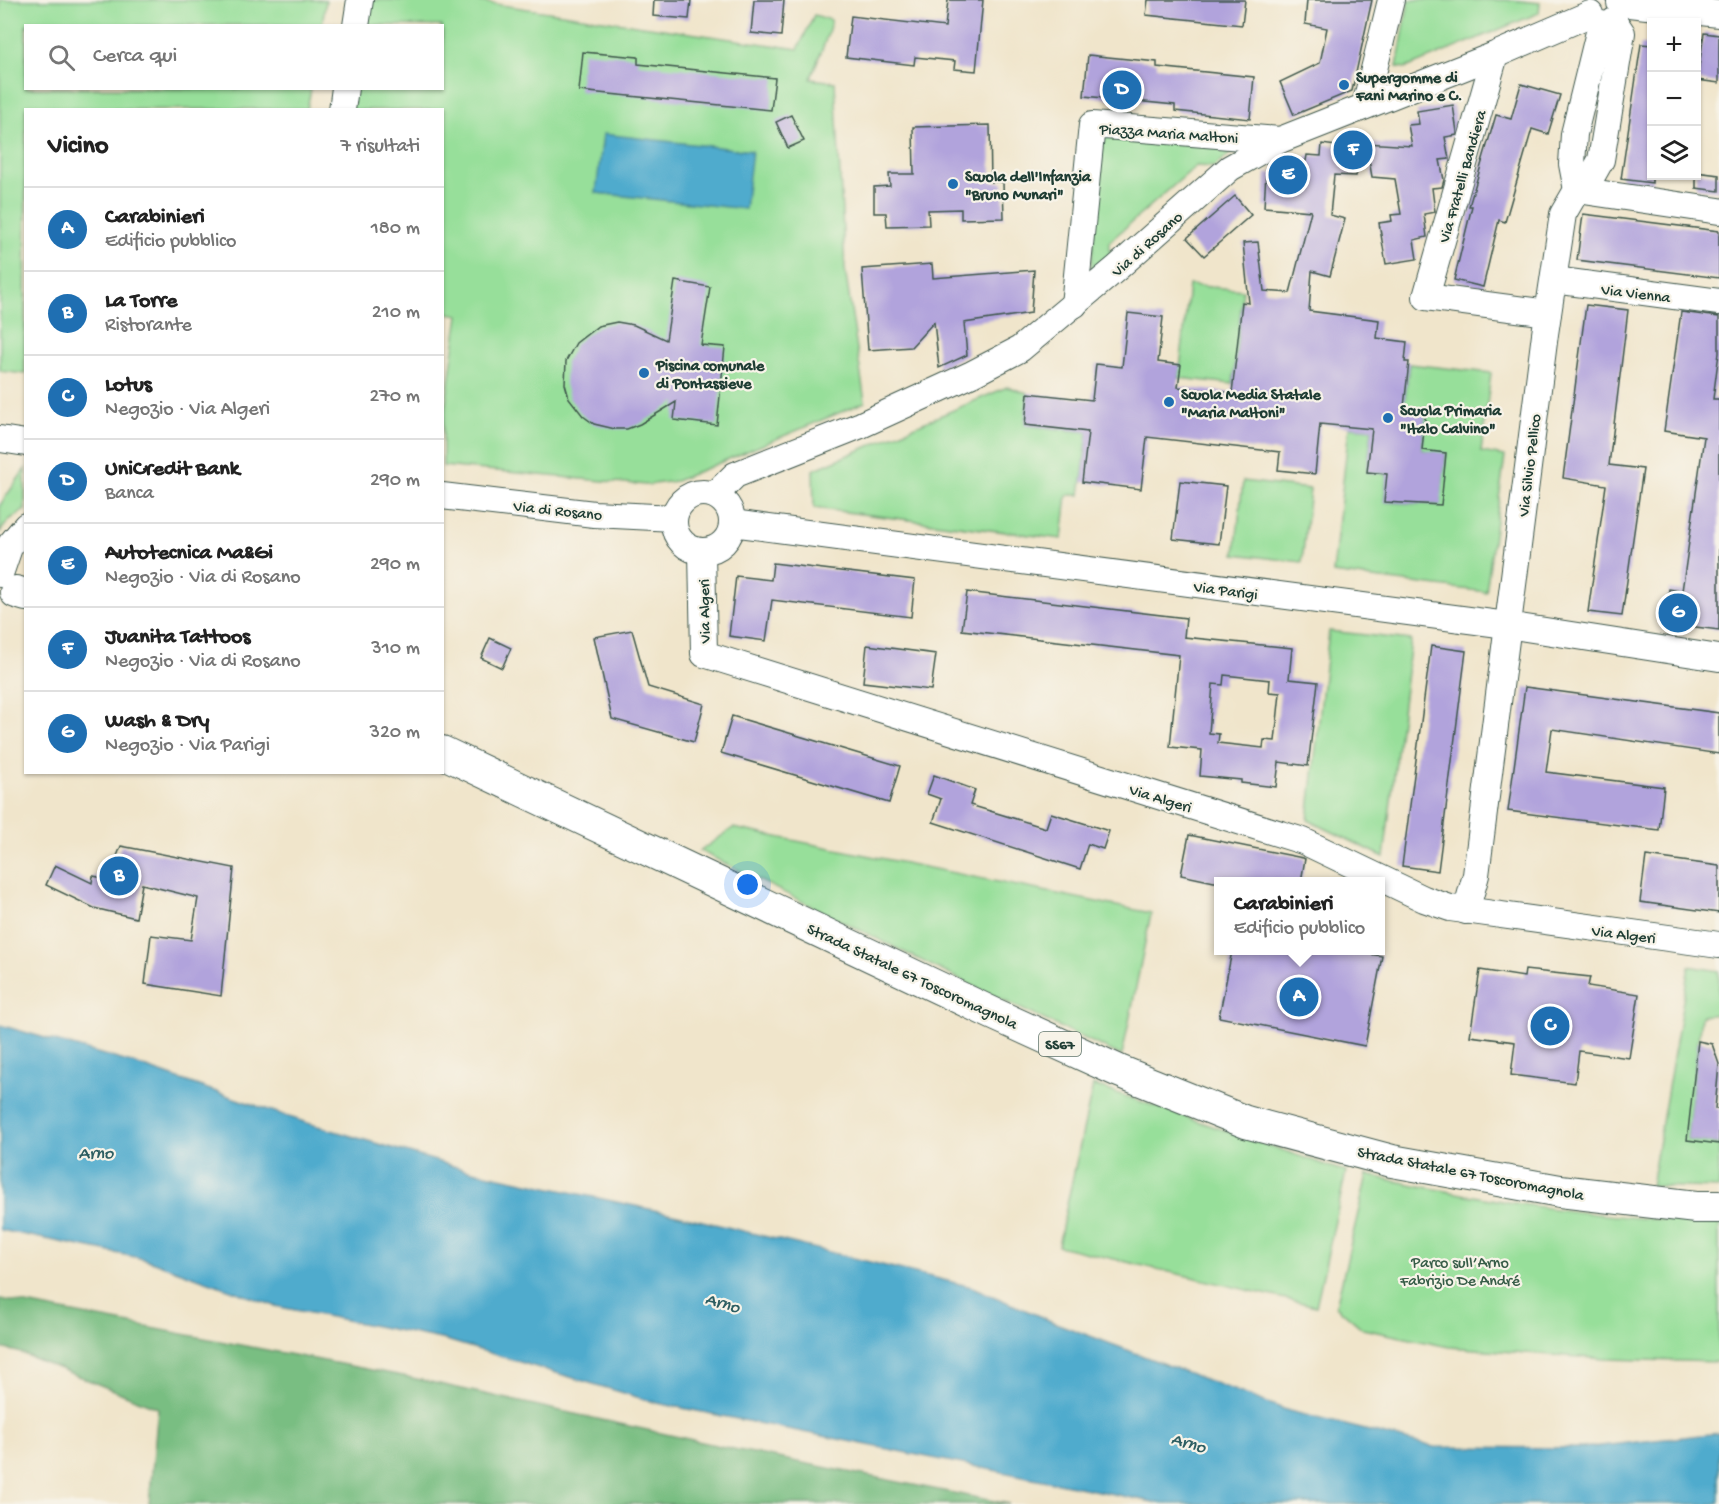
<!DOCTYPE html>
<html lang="it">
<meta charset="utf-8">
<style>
:root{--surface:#fff;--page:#f6f6f6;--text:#222;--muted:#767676;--line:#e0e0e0;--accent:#1f6fb2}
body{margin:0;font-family:"Gochi Hand",sans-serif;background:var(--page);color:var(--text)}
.controls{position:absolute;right:18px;top:18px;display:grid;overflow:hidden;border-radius:0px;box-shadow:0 2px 4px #0004}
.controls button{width:54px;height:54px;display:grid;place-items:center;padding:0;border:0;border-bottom:2px solid var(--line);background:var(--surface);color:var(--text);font:30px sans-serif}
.you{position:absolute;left:748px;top:885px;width:21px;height:21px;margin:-15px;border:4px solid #fff;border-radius:50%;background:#1a73e8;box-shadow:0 0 0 9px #1a73e833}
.badge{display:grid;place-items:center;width:39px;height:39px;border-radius:50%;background:var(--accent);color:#fff;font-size:20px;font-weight:700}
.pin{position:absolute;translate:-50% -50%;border:3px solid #fff;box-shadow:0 2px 6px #0006}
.popup{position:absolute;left:1214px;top:877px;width:171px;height:78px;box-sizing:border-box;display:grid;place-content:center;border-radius:0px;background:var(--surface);filter:drop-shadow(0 2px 4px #0005);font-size:20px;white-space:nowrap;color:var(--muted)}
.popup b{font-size:22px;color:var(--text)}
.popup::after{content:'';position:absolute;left:50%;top:100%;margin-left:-12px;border:12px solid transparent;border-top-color:var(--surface)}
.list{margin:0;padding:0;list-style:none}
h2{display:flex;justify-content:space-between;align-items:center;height:78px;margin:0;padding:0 24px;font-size:26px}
h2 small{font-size:20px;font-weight:400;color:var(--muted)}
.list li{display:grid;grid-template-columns:39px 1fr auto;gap:18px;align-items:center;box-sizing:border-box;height:84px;padding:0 24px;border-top:2px solid var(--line)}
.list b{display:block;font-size:22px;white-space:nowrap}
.list p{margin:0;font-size:20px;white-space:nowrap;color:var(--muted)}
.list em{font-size:20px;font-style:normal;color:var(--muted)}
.icon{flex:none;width:33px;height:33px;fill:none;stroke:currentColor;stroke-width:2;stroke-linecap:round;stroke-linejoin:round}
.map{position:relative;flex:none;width:1719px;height:1504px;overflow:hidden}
.search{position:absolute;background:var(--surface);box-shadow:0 2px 4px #0004;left:24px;top:24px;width:420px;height:66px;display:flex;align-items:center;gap:15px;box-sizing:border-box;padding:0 21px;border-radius:0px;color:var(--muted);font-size:22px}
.panel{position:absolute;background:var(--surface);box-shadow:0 2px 4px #0004;left:24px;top:108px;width:420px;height:666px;border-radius:0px}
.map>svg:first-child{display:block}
</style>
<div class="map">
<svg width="1719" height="1504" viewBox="0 0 1719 1504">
<rect width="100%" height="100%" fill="#f7f3e8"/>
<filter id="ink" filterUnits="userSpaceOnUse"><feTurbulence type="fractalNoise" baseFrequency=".0167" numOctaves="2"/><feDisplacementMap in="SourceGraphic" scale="12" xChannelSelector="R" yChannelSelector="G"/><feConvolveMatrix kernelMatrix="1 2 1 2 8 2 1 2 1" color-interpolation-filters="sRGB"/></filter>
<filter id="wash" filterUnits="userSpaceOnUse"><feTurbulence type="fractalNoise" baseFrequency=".008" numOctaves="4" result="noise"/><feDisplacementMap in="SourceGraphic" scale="24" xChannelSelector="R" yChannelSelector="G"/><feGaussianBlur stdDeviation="1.35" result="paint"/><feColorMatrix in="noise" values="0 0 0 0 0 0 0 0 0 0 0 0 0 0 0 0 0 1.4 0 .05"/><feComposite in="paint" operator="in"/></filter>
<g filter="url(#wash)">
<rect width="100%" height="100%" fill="#f0e5cb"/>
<g fill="#97df9a" stroke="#5b8e67" stroke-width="1.5">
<path d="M0,0H326L322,25L26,26V88L311,89L307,109L26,110L25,374L0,371Z"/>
<path d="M371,0H468L798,49L814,15L831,20C828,41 817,58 811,79L835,82L845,269L865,402L676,481L646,485L443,466V422L459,315L443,312L442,110H351L355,89L442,88V26L366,25Z"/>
<path d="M1409,0H1511L1540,3L1539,13L1406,68L1397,67Z"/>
<path d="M1103,136L1236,149L1214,167L1196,166L1109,242V250L1120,254L1090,279Z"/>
<path d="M1189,285L1243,290L1233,384L1179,378Z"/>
<path d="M1409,364L1491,373L1481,452L1505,456L1486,592L1333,573L1349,427L1372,429L1367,472L1387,474L1384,502L1440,505L1446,454L1422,450L1426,409L1404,407Z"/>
<path d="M1007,387L1028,393L1025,425L1088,432L1080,495H1067L1062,539L814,508L813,470Z"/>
<path d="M25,469V510L9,520L0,532V505Z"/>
<path d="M1243,481L1310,489L1302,562L1235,554Z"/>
<path d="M1329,631L1411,640L1384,857L1308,820Z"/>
<path d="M733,828L1151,913L1122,1056L983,991L700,851Z"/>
<path d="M1689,966L1719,971V1014L1701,1016L1687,1140L1719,1144V1188L1651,1186Z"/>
<path d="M1093,1085L1346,1172L1316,1306L1058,1246Z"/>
<path d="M1367,1175C1482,1200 1601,1220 1719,1222V1362L1605,1359L1449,1347L1363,1329L1336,1306Z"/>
</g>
<path fill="#79be82" stroke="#4c7e5b" stroke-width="1.5" d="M0,1299L403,1376L738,1450L1009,1504H149L158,1408L18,1352L0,1348Z"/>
<g fill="#4fabcd" stroke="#377480" stroke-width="1.5">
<path d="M603,134L752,151L745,209L596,193Z"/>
<path d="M0,1025L135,1064L304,1122L463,1169L682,1216L972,1287L1053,1322L1289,1411L1434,1447L1582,1448L1719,1433V1504H1163L657,1403L446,1340L275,1306L145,1259L0,1230Z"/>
</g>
<g id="blocks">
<g fill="#b1a3dc" fill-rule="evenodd">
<path d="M654,0H691L689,19L653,16Z"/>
<path d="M754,0H784L781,36L751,33Z"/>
<path d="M948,0H983L976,71L954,69L955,61L915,57L914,65L846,57L851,16L945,27Z"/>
<path d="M1148,0H1245L1242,25L1146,15Z"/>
<path d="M1307,0H1372L1352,91L1294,115L1280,82L1320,63L1327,28L1305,24Z"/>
<path d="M1704,33L1719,35V83L1697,80Z"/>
<path d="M1641,44L1652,45V183L1621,179Z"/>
<path d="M583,52L638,57V64L775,78L771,110L579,91Z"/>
<path d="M1088,55L1157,62V67L1254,77L1250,119L1175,111V105L1084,96Z"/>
<path d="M1521,84L1560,95L1548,134L1532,129L1505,222L1499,220L1483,287L1454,280L1472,206H1469L1496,115L1511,119Z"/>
<path d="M1453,105L1457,132V135L1445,137L1449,159L1440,160L1444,180L1442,187L1432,188L1435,212L1424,214L1427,237L1414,240L1417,259L1386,264L1379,223L1392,221L1391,215L1401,214L1395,179L1372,177L1366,143L1412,146L1408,125L1419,124L1417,111Z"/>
<path d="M791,115L804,141L788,148L776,122Z"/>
<path d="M990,125L991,182H1003L1004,218L961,219V209L928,210L929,225L887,226L886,213H874V187L890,186L889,174H914L913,127Z"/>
<path d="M1337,141L1364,143L1356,176L1334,175L1330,215L1345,219L1330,276L1312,271L1309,311L1379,320L1377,338L1407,342L1405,362H1409L1404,407L1426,409L1422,450L1446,453L1441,505L1384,502L1387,474L1367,472L1372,429L1320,424L1315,474L1278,470L1280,452L1147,437L1141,489L1082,482L1088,432L1025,425L1028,393L1092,400L1096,364L1122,367L1128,313L1163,317L1158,362L1181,365L1178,387L1232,393L1242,302L1249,303L1243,243L1258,242L1264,291L1290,293L1311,211L1264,207L1266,173L1281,174V167L1298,169V161H1306L1307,155L1321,156L1322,144L1336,146Z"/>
<path d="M1696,172L1719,175V191L1696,188Z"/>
<path d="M1235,196L1251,215L1204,256L1187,238Z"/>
<path d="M1583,214L1719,231V278L1577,260Z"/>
<path d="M932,264L933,278L1034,270L1031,313L964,323L967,355L939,368L934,322L911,347L868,350L862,269Z"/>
<path d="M675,281L710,287L701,345L725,347L717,425L674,420L676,402L640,424L627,429H615L594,424L583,416L569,398L565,384L566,361L576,343L598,326L617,322L634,325L666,340Z"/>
<path d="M1586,305L1628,310L1609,465L1643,469L1622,616L1588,612L1606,485L1563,478Z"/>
<path d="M1681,312L1719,317V353L1713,399H1719V630L1664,623L1669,589L1682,591L1704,437L1664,431Z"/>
<path d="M1180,481L1226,486L1219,544L1173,539Z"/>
<path d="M773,563L915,580L911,617L772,600L766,641L729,636L736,576L771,580Z"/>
<path d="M967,592L1186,618L1184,637L1292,648L1289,679L1318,682L1308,766L1279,762L1276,787L1241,783V780L1200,776L1202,750L1170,747L1179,655L962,630ZM1224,675L1270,680L1269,692L1280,693L1275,741L1264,740L1263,748L1218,743L1219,734L1209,733L1213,684L1223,685Z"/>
<path d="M632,630L648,687L704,704L694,742L612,719L594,637Z"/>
<path d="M490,638L511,648L502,668L481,658Z"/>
<path d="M867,645L936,654L931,690L863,682Z"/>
<path d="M1431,646L1466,651L1438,871L1402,866Z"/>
<path d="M1525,687L1719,713V754L1552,729L1546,772L1664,787L1659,830L1508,811Z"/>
<path d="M732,716L900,766L889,803L721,753Z"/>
<path d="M934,775L975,790L970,805L1046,828L1051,813L1109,831L1103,849L1088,844L1080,869L933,822L941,799L927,794Z"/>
<path d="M1189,835L1303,858L1305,859L1301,882H1214L1181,875Z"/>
<path d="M121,846L234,868L221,996L145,984L151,935L191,940L198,898L142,884L136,918L94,908L46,885L55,865L92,883L93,876L108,879Z"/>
<path d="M1646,856L1719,866V913L1640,902Z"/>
<path d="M1232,951H1352L1382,956L1365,1046L1219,1017Z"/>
<path d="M1480,970L1524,977L1525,970L1590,977L1588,986L1639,994L1629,1058L1579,1051L1575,1083L1511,1075L1515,1042L1470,1036Z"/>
<path d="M1698,1041L1712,1044L1719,1064L1715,1109H1719V1144L1687,1140Z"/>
</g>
</g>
</g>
<g filter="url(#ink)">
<use href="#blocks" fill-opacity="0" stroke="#3e564b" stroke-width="1.5"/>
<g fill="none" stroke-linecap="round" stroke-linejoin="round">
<g stroke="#3e564b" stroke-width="28">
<g id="minor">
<path d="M1620,3L1719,14"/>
<path d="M356,26L360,0"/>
<path d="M1495,55L1426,297L1548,313"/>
<path d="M1365,106L1391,0"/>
<path d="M342,110L345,88"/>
<path d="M1577,190L1572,164L1574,134L1601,24"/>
<path d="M1577,190L1719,211"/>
<path d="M1554,280L1719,302"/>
<path d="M1074,305L1092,125L1280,140"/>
<path d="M0,439L26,443"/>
<circle cx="703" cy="522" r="29"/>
<path d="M715,495L735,475L861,425L972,374L1020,349L1117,268L1230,168L1280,140L1495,55L1590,14"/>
<path d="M442,496L594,514L674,518"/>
<path d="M732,523L1507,625L1719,658"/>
<path d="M702,551L704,654L1303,841L1424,899L1450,908L1719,945"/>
<path d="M0,574L10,545L26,526"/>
<path d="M1466,911L1476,875L1545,334L1563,214L1577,190L1592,176L1601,160L1622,33L1614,21"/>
</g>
</g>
<g stroke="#3e564b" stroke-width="34">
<g id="major">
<path d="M16,592L26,595"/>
<path d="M442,752L994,1014L1119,1071L1246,1122L1392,1161L1560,1191L1696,1207H1719"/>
</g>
</g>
<use href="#minor" stroke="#fff" stroke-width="26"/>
<use href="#major" stroke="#fff" stroke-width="32"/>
</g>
</g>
<g fill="#1f6fb2" stroke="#f7f3e8" stroke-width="2">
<circle cx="1344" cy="85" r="6"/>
<circle cx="953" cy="184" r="6"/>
<circle cx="644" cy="373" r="6"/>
<circle cx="1169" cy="402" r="6"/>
<circle cx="1388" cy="418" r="6"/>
</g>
<g text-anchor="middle" stroke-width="4.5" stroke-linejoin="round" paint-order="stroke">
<rect fill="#f7f3e8" stroke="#60746a" stroke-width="1.5" x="1039" y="1032" width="42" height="24" rx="4.5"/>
<g font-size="15" font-weight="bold" fill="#1f3d34">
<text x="1060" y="1049">SS67</text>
</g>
<g font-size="16" font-weight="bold" fill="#1f3d34" stroke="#f7f3e8" text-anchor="start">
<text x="1356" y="82">Supergomme di<tspan x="1356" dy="18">Fani Marino e C.</tspan></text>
<text x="965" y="181">Scuola dell'Infanzia<tspan x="965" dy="18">"Bruno Munari"</tspan></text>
<text x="656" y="370">Piscina comunale<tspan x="656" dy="18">di Pontassieve</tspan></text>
<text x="1181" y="399">Scuola Media Statale<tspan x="1181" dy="18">"Maria Maltoni"</tspan></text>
<text x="1400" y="415">Scuola Primaria<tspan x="1400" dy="18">"Italo Calvino"</tspan></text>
</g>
<g font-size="16" fill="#1f3d34" stroke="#f7f3e8">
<text transform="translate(1169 132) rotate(4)" y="6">Piazza Maria Maltoni</text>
<text transform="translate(1461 176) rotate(-74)" y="6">Via Fratelli Bandiera</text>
<text transform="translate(1146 243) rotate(-42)" y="6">Via di Rosano</text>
<text transform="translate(1636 292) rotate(7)" y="6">Via Vienna</text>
<text transform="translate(1528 465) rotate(-83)" y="6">Via Silvio Pellico</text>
<text transform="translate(558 509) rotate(6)" y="6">Via di Rosano</text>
<text transform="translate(1226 589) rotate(7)" y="6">Via Parigi</text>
<text transform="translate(703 611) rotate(-91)" y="6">Via Algeri</text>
<text transform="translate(1161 797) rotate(17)" y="6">Via Algeri</text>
<text transform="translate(1624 933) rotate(7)" y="6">Via Algeri</text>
<text transform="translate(913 975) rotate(25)" y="6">Strada Statale 67 Toscoromagnola</text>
<text transform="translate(1471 1172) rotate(11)" y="6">Strada Statale 67 Toscoromagnola</text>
</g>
<g font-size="16" fill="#375d48" stroke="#f7f3e8">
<text x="1460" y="1267">Parco sull’Arno<tspan x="1460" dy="18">Fabrizio De André</tspan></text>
</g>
<g font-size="18" font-style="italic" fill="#2d5e62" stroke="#f7f3e8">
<text x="96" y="1158">Arno</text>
<text transform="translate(723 1302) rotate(17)" y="6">Arno</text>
<text transform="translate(1189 1442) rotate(17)" y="6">Arno</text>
</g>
</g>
</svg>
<div class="controls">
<button>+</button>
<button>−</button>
<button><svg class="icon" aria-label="layers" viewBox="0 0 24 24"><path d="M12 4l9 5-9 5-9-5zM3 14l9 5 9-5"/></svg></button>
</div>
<div class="you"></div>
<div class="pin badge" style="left:1299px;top:997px">A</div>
<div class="popup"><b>Carabinieri</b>Edificio pubblico</div>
<div class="pin badge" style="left:119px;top:876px">B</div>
<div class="pin badge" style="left:1550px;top:1026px">C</div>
<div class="pin badge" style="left:1122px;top:90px">D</div>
<div class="pin badge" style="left:1288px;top:175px">E</div>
<div class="pin badge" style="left:1353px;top:150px">F</div>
<div class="pin badge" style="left:1678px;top:613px">G</div>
<div class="search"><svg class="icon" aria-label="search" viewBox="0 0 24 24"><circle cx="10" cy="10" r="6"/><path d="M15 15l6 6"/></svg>Cerca qui</div>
<section class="panel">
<h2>Vicino<small>7 risultati</small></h2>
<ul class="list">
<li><span class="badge">A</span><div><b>Carabinieri</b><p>Edificio pubblico</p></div><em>180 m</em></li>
<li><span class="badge">B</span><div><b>La Torre</b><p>Ristorante</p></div><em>210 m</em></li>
<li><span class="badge">C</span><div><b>Lotus</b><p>Negozio · Via Algeri</p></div><em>270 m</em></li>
<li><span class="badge">D</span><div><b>UniCredit Bank</b><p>Banca</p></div><em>290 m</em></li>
<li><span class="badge">E</span><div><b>Autotecnica Ma&amp;Gi</b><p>Negozio · Via di Rosano</p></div><em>290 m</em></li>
<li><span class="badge">F</span><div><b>Juanita Tattoos</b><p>Negozio · Via di Rosano</p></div><em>310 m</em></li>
<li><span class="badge">G</span><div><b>Wash &amp; Dry</b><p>Negozio · Via Parigi</p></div><em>320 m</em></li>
</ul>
</section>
</div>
